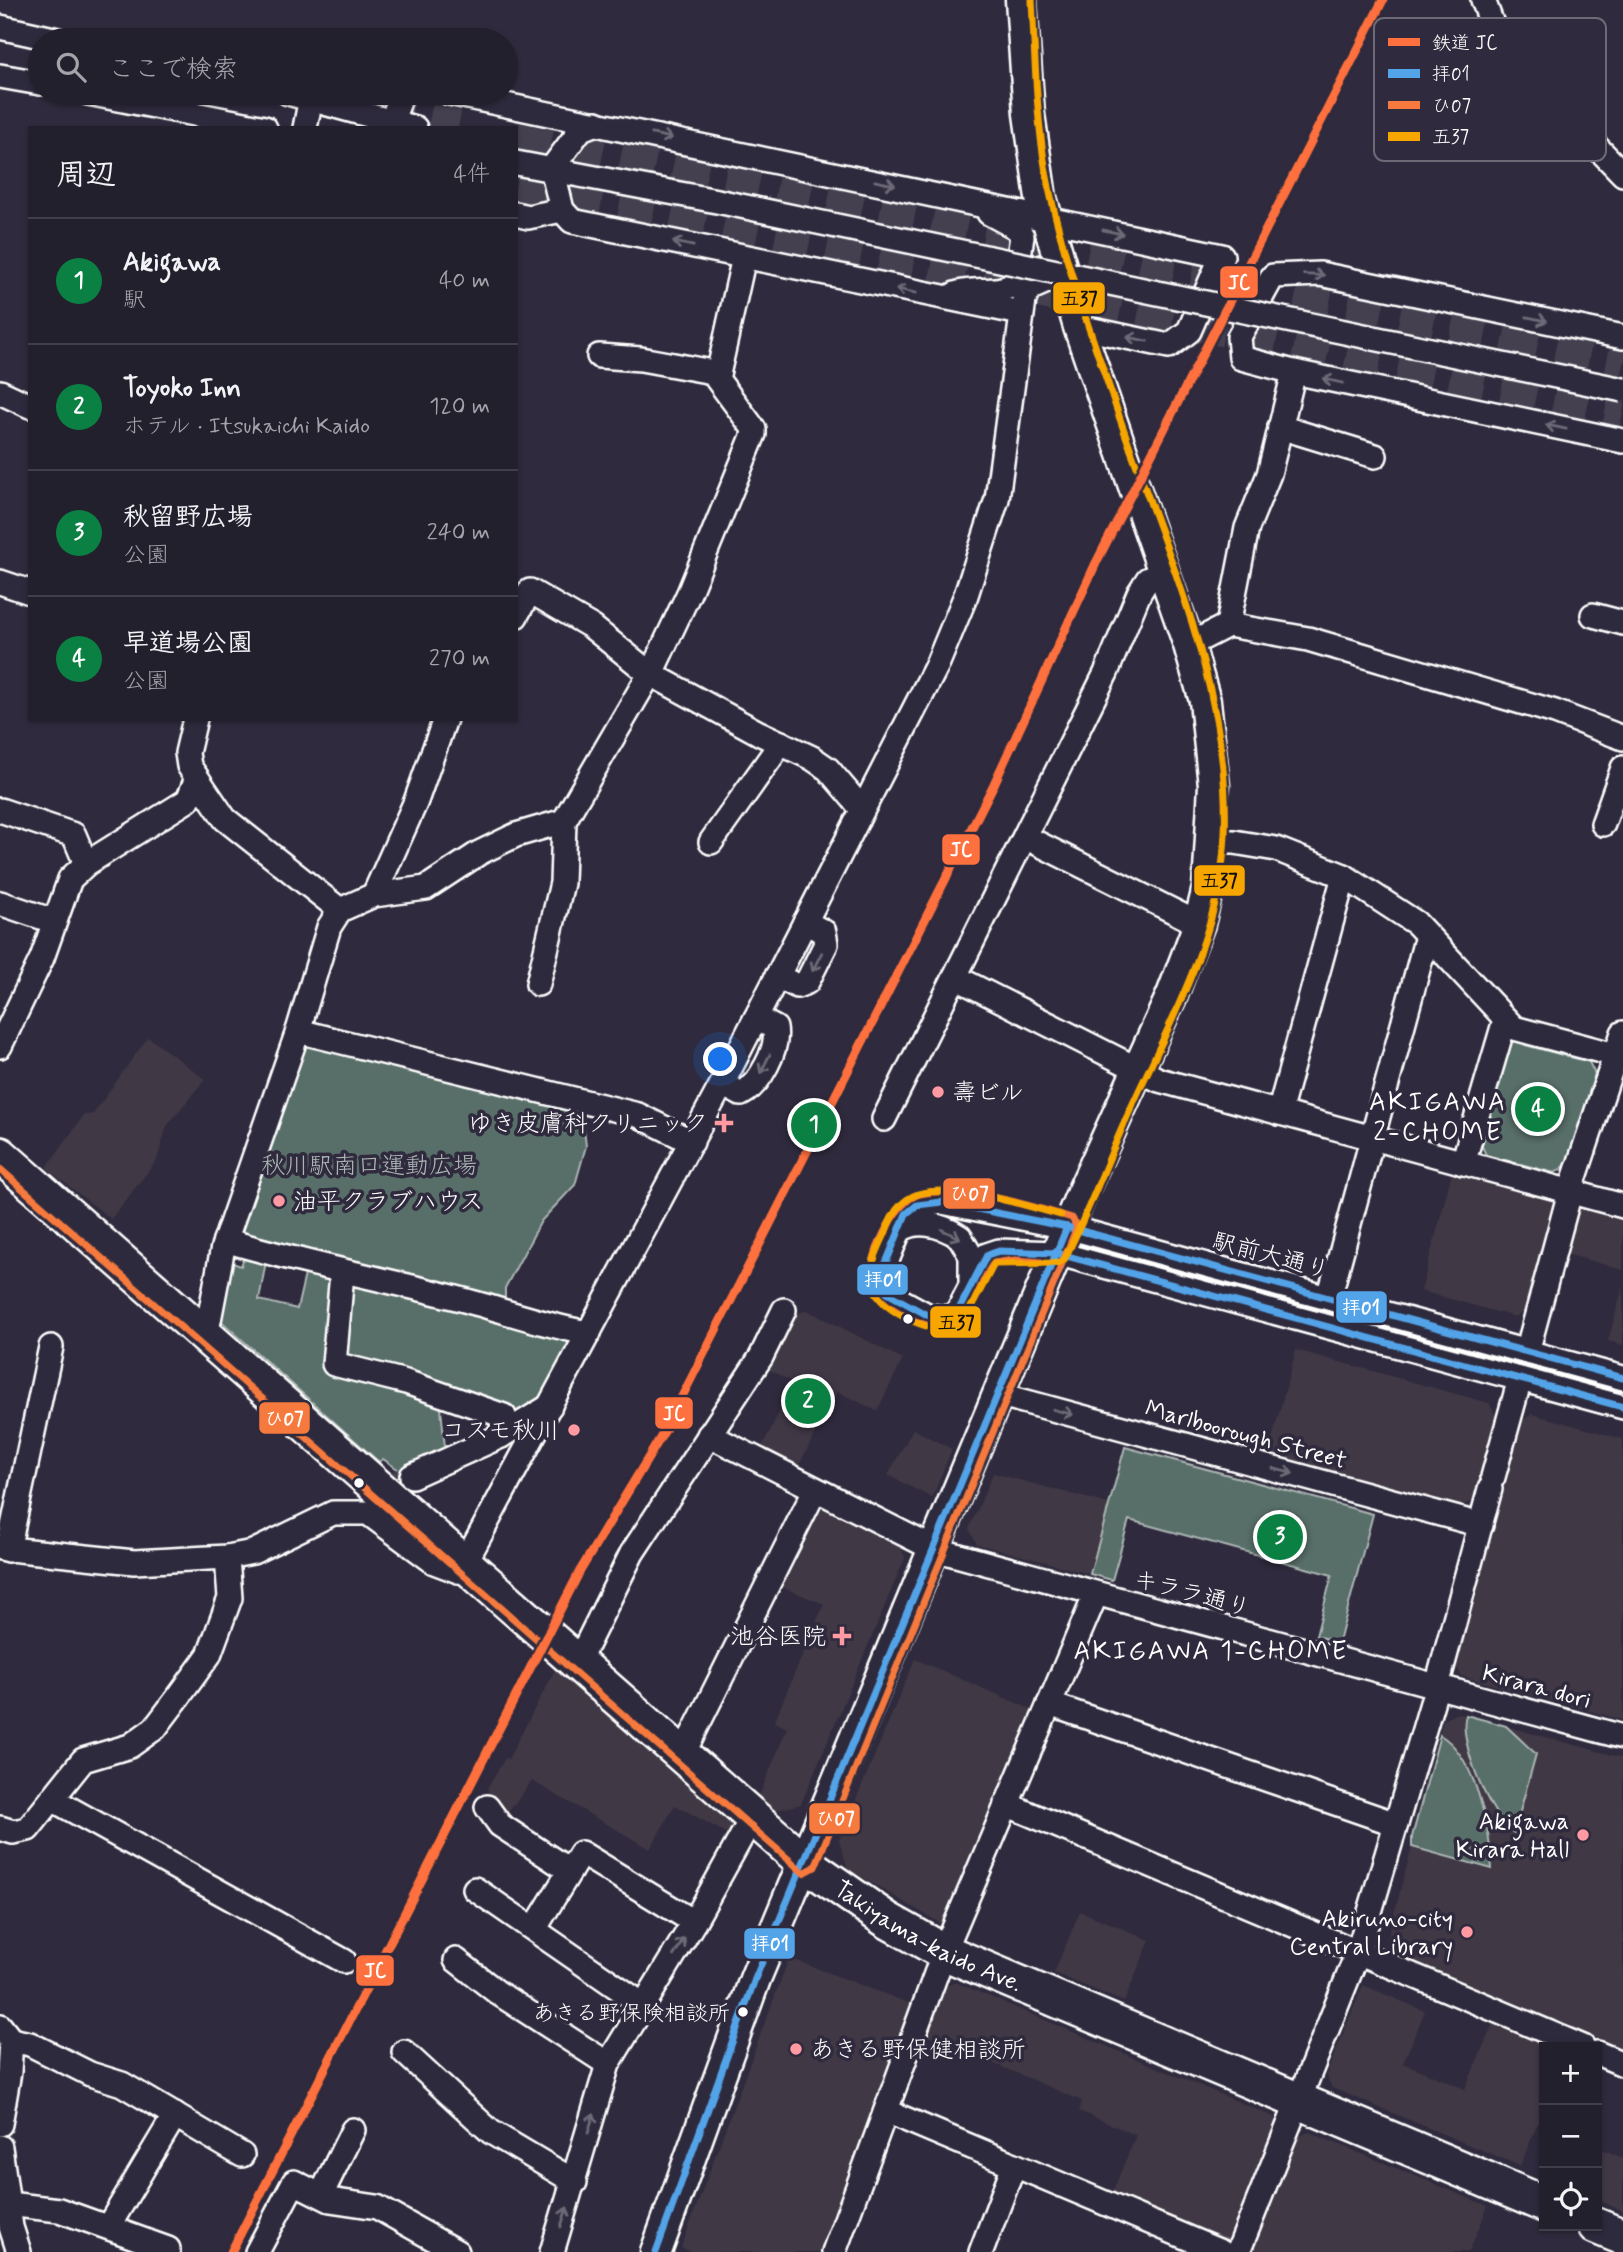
<!DOCTYPE html>
<html lang="ja">
<meta charset="utf-8">
<style>
:root{--surface:#23202e;--page:#2f2d3a;--text:#f1f3f6;--muted:#a3a3aa;--line:#403e4a;--accent:#0b8043}
body{margin:0;font-family:Mynerve,"Klee One",sans-serif;background:var(--page);color:var(--text)}
.controls{position:absolute;right:21px;bottom:21px;display:grid;overflow:hidden;border-radius:0px;box-shadow:0 2px 5px #0004}
.controls button{width:63px;height:63px;display:grid;place-items:center;padding:0;border:0;border-bottom:2px solid var(--line);background:var(--surface);color:var(--text);font:35px sans-serif}
.you{position:absolute;left:721px;top:1060px;width:24px;height:24px;margin:-18px;border:5px solid #fff;border-radius:50%;background:#1a73e8;box-shadow:0 0 0 10px #1a73e833}
.badge{display:grid;place-items:center;width:46px;height:46px;border-radius:50%;background:var(--accent);color:#fff;font-size:23px;font-weight:700}
.pin{position:absolute;translate:-50% -50%;border:4px solid #fff;box-shadow:0 2px 7px #0006}
.list{margin:0;padding:0;list-style:none}
h2{display:flex;justify-content:space-between;align-items:center;height:91px;margin:0;padding:0 28px;font-size:30px}
h2 small{font-size:23px;font-weight:400;color:var(--muted)}
.list li{display:grid;grid-template-columns:46px 1fr auto;gap:21px;align-items:center;box-sizing:border-box;height:126px;padding:0 28px;border-top:2px solid var(--line)}
.list b{display:block;font-size:26px;white-space:nowrap}
.list p{margin:0;font-size:23px;white-space:nowrap;color:var(--muted)}
.list em{font-size:23px;font-style:normal;color:var(--muted)}
.icon{flex:none;width:38px;height:38px;fill:none;stroke:currentColor;stroke-width:2;stroke-linecap:round;stroke-linejoin:round}
.map{position:relative;flex:none;width:1623px;height:2252px;overflow:hidden}
.search{position:absolute;background:var(--surface);box-shadow:0 2px 5px #0004;left:28px;top:28px;width:490px;height:77px;display:flex;align-items:center;gap:18px;box-sizing:border-box;padding:0 24px;border-radius:38px;color:var(--muted);font-size:26px}
.panel{position:absolute;background:var(--surface);box-shadow:0 2px 5px #0004;left:28px;top:126px;width:490px;height:595px;border-radius:0px}
.map>svg:first-child{display:block}
</style>
<div class="map">
<svg width="1623" height="2252" viewBox="0 0 1623 2252">
<rect width="100%" height="100%" fill="#2f2a3d"/>
<filter id="ink" filterUnits="userSpaceOnUse"><feTurbulence type="fractalNoise" baseFrequency=".0143" numOctaves="2"/><feDisplacementMap in="SourceGraphic" scale="14" xChannelSelector="R" yChannelSelector="G"/><feConvolveMatrix kernelMatrix="1 2 1 2 8 2 1 2 1" color-interpolation-filters="sRGB"/></filter>
<g filter="url(#ink)">
<g fill="#403844">
<path d="M148,1037L205,1079L167,1126L157,1160L111,1219L46,1168L84,1115L93,1114Z"/>
<path d="M1453,1169L1547,1195L1556,1209L1528,1309L1515,1317L1421,1291Z"/>
<path d="M1586,1207L1623,1217V1270L1563,1253L1574,1213Z"/>
<path d="M1623,1286V1345L1608,1341Z"/>
<path d="M807,1310L903,1359L877,1411L837,1391L796,1471L759,1452L794,1383L766,1368L793,1315Z"/>
<path d="M1296,1350L1489,1403L1496,1416L1474,1500L1460,1507L1268,1454Z"/>
<path d="M1532,1414L1623,1439V1720L1461,1676L1455,1662L1520,1422Z"/>
<path d="M913,1429L952,1449L932,1498L888,1475Z"/>
<path d="M993,1473L1109,1504L1090,1574L977,1544L969,1529Z"/>
<path d="M827,1508L900,1545L905,1558L801,1804L772,1811L758,1799L787,1728L774,1722L824,1604L779,1586L814,1513Z"/>
<path d="M915,1659L1035,1711L945,1926L848,1869L839,1840Z"/>
<path d="M556,1668L735,1827L733,1837L675,1805L650,1849L532,1781L503,1819L487,1789L505,1758L508,1759Z"/>
<path d="M1457,1713L1623,1758V2055L1386,1954L1384,1951L1412,1847V1837L1443,1720Z"/>
<path d="M1080,1911L1150,1940L1124,2002L1054,1973Z"/>
<path d="M789,1958L914,2005L824,2252H692L681,2248Z"/>
<path d="M955,1982L1274,2117L1278,2133L1236,2236L1222,2242L1111,2195L1136,2135L1079,2111L1082,2101L924,2034L941,1989Z"/>
<path d="M1363,1985L1425,2011L1403,2063L1465,2089L1494,2021L1557,2047H1544V2108L1520,2166L1332,2088L1326,2075Z"/>
<path d="M1309,2132L1488,2206L1469,2252H1255L1252,2243L1296,2137Z"/>
<path d="M1597,2147L1623,2158V2211L1597,2200Z"/>
</g>
<g fill="#586e68" stroke="#acb6b4" stroke-width="2">
<path d="M1512,1037L1526,1041L1525,1045L1589,1062L1595,1074L1566,1165L1555,1173L1486,1155L1481,1144L1505,1061L1506,1041Z"/>
<path d="M308,1041L582,1113L586,1146L575,1185L541,1221L505,1288V1307L272,1249L238,1231L300,1046Z"/>
<path d="M245,1254L266,1261L259,1300L297,1309L306,1270L331,1277L335,1284L326,1373L371,1379L440,1399L446,1457L402,1472L383,1459L379,1462L219,1319L230,1262L241,1266Z"/>
<path d="M353,1281L579,1336L547,1397L524,1416L419,1381L345,1363L348,1285Z"/>
<path d="M1125,1447L1373,1514L1339,1642L1316,1636L1332,1575L1129,1520L1112,1580L1090,1574Z"/>
<path d="M1466,1715L1506,1726L1536,1754L1514,1833C1491,1820 1457,1739 1466,1715Z"/>
<path d="M1440,1735C1476,1756 1490,1830 1492,1869L1412,1847V1837Z"/>
</g>
<g fill="none" stroke-linecap="round" stroke-linejoin="round">
<path stroke="#443f50" stroke-width="23" stroke-dasharray="23 11" stroke-linecap="butt" d="M358,1497L412,1476"/>
<g stroke="#443f50" stroke-width="35" stroke-dasharray="35 18" stroke-linecap="butt">
<path d="M377,111L458,128"/>
<path d="M516,140L1623,368"/>
<path d="M516,182L1623,412"/>
</g>
<g stroke="#fff" stroke-width="28">
<g id="minor">
<path d="M1483,0L1501,48L1623,174"/>
<path d="M0,27L58,40"/>
<path d="M0,76L40,83"/>
<path d="M88,93L265,128"/>
<path d="M288,93L415,128"/>
<path d="M449,93L1222,256L1189,331L1169,346L1079,327"/>
<path d="M392,121L402,93"/>
<path d="M596,123L581,129L552,168L562,210L572,221L1021,313"/>
<path d="M305,128L311,98"/>
<path d="M516,163L717,201"/>
<path d="M516,214L528,217L562,210"/>
<path d="M955,294C975,287 996,295 1015,284L1022,236L1017,228L989,213"/>
<path d="M1623,337L1320,274L1273,276L1239,337L1241,358L1294,372L1623,441"/>
<path d="M599,356L641,359L718,373"/>
<path d="M0,392L30,406"/>
<path d="M1280,427L1375,456"/>
<path d="M0,582L30,592"/>
<path d="M1593,615L1623,623"/>
<path d="M516,616L530,591L592,627L649,673L759,733L812,758L828,769L862,809"/>
<path d="M1228,625L1247,528L1269,474L1294,372"/>
<path d="M1189,645L1228,625L1308,639L1555,712L1623,738"/>
<path d="M195,719L187,753L189,766L225,819L340,910"/>
<path d="M0,810L74,835L86,864"/>
<path d="M1603,824L1623,768"/>
<path d="M1025,837L1199,924"/>
<path d="M711,842L781,743"/>
<path d="M1213,842H1234L1276,849L1344,876L1416,923L1514,1028L1623,1057"/>
<path d="M374,895L416,801L445,719"/>
<path d="M0,903L53,921"/>
<path d="M777,976L797,986L807,982L826,944L824,932L805,922"/>
<path d="M955,977L1159,1080L1623,1206"/>
<path d="M538,984L562,883L564,821"/>
<path d="M298,1031L638,1115L692,1142"/>
<path d="M0,1046L42,958L70,879L86,864L188,800L197,778"/>
<path d="M722,1084L741,1094C760,1085 779,1048 775,1028L756,1018"/>
<path d="M1279,1113L1344,876"/>
<path d="M884,1119L1106,673L1139,593L1148,579L1164,574"/>
<path d="M1463,1163L1505,1020"/>
<path d="M898,1232C916,1217 942,1225 960,1237L971,1256V1281"/>
<path d="M225,1240C304,1264 385,1279 464,1300C506,1311 546,1326 589,1333"/>
<path d="M342,1273L334,1364L406,1382L504,1416L501,1436"/>
<path d="M1329,1298L1427,936"/>
<path d="M206,1336L223,1247L298,1031L329,927L340,910L374,895L426,888L479,853L516,835L564,821L655,665L689,593L754,434V429L717,379L744,257"/>
<path d="M1527,1352L1570,1192L1623,1033"/>
<path d="M1623,1378L1067,1227L942,1202L917,1205L906,1214L881,1275L887,1293L929,1316L949,1318L958,1311L987,1255L999,1251L1056,1253L1623,1407"/>
<path d="M997,1394L1481,1525"/>
<path d="M709,1435L934,1549L1623,1737"/>
<path d="M412,1476L501,1436L550,1406"/>
<path d="M1493,1477L1520,1379"/>
<path d="M0,1548L134,1562L227,1557L253,1552L333,1513H368L434,1562L458,1571L465,1563L722,1084L937,665L966,595L997,499L1024,300L1029,289L1063,274"/>
<path d="M8,1550L51,1347"/>
<path d="M577,1664L632,1553L761,1357L784,1310"/>
<path d="M1049,1704L1396,1824"/>
<path d="M683,1754L815,1490"/>
<path d="M52,1799L344,1961"/>
<path d="M1006,1804L1583,2047"/>
<path d="M487,1807L500,1825L570,1871"/>
<path d="M0,1828L13,1832L28,1829L83,1760L130,1746L155,1728L177,1699L209,1655L230,1598L227,1557"/>
<path d="M475,1889L643,2005"/>
<path d="M535,1928L581,1853L694,1922"/>
<path d="M456,1960L498,1993L608,2064"/>
<path d="M0,2026L11,2040L9,2072L0,2124"/>
<path d="M11,2040L30,2044L90,2074L122,2084L242,2155"/>
<path d="M404,2052L491,2132L575,2182"/>
<path d="M1597,2053L1623,2064"/>
<path d="M886,2111L1221,2252"/>
<path d="M0,2147L11,2227L19,2252"/>
<path d="M321,2195L353,2130"/>
<path d="M8,2204L59,2210L168,2249"/>
<path d="M108,2227L175,2115"/>
<path d="M257,2252L294,2182L330,2200L377,2207L457,2252"/>
<path d="M552,2252L608,2064L694,1922L753,1816"/>
<path d="M834,2252L944,1952L1096,1594"/>
<path d="M981,2252L1014,2165"/>
<path d="M1238,2252L1358,1952L1437,1686L1490,1489"/>
</g>
</g>
<g stroke="#fff" stroke-width="35">
<path id="major" d="M656,2252L755,1979L1081,1195L1172,995L1199,924L1208,888L1214,785L1205,701L1189,645L1079,327L1041,198L1029,114L1021,0"/>
</g>
<g stroke="#fff" stroke-width="40">
<g id="highway">
<path id="s1" d="M0,1155L805,1863L887,1920L944,1952L1544,2204"/>
<path d="M1596,2226L1623,2237"/>
</g>
</g>
<use href="#minor" stroke="#2f2a3d" stroke-width="23"/>
<use href="#major" stroke="#2f2a3d" stroke-width="30"/>
<use href="#highway" stroke="#2f2a3d" stroke-width="35"/>
<g stroke="#fff" stroke-width="28" stroke-linecap="butt">
<path id="minor-bridge" d="M717,201L1623,390"/>
</g>
<use href="#minor-bridge" stroke="#2f2a3d" stroke-width="23"/>
<g stroke="#2f2a3d" stroke-width="12">
<g id="bus-1">
<path d="M1623,1378L1067,1227L942,1202L917,1205L906,1214L881,1275L887,1293L929,1316L949,1318L958,1311L987,1255L999,1251L1056,1253L1623,1407"/>
<path d="M656,2252L755,1979L1067,1227"/>
</g>
</g>
<g stroke="#2f2a3d" stroke-width="12">
<path id="bus-2" d="M0,1169L804,1873L815,1867L1077,1227L1072,1218C1030,1205 963,1185 920,1194C894,1200 864,1263 873,1287C880,1304 898,1312 913,1320C926,1326 941,1331 954,1325C976,1315 979,1280 994,1263L1015,1260L1041,1262"/>
</g>
<g stroke="#2f2a3d" stroke-width="12">
<path id="bus-3" d="M1032,0C1035,57 1036,115 1046,172C1061,256 1093,338 1120,419C1166,553 1231,690 1225,834C1221,933 1171,1020 1131,1108C1108,1158 1089,1211 1064,1260L1057,1263L994,1264L966,1317L942,1329C917,1327 869,1306 871,1274C871,1262 880,1245 885,1234C891,1217 899,1200 918,1194C957,1183 1022,1205 1061,1215"/>
</g>
<use href="#bus-1" stroke="#53a3e8" stroke-width="7"/>
<use href="#bus-2" stroke="#f6793e" stroke-width="7"/>
<use href="#bus-3" stroke="#f7a600" stroke-width="7"/>
<g stroke="#2f2a3d" stroke-width="14">
<path id="rail-1" d="M231,2252L580,1571L665,1430L994,784L1096,563L1383,0"/>
</g>
<use href="#rail-1" stroke="#fe703e" stroke-width="9"/>
</g>
<defs><path id="oneway-shaft" d="M-6 0H5M1.5-3L5.5 0L1.5 3" fill="none" stroke-width="1.6" stroke-linecap="round" stroke-linejoin="round" transform="scale(1.75)"/></defs>
<g stroke="#6d6a77">
<use href="#oneway-shaft" transform="translate(662 136) rotate(12)"/>
<use href="#oneway-shaft" transform="translate(885 183) rotate(12)"/>
<use href="#oneway-shaft" transform="translate(1113 232) rotate(12)"/>
<use href="#oneway-shaft" transform="translate(683 244) rotate(-168)"/>
<use href="#oneway-shaft" transform="translate(1314 275) rotate(2)"/>
<use href="#oneway-shaft" transform="translate(906 291) rotate(-168)"/>
<use href="#oneway-shaft" transform="translate(1537 319) rotate(12)"/>
<use href="#oneway-shaft" transform="translate(1137 339) rotate(-168)"/>
<use href="#oneway-shaft" transform="translate(1333 381) rotate(-168)"/>
<use href="#oneway-shaft" transform="translate(1556 427) rotate(-168)"/>
<use href="#oneway-shaft" transform="translate(817 962) rotate(117)"/>
<use href="#oneway-shaft" transform="translate(765 1064) rotate(117)"/>
<use href="#oneway-shaft" transform="translate(951 1234) rotate(26)"/>
<use href="#oneway-shaft" transform="translate(1063 1412) rotate(15)"/>
<use href="#oneway-shaft" transform="translate(1283 1471) rotate(15)"/>
<use href="#oneway-shaft" transform="translate(679 1947) rotate(-58)"/>
<use href="#oneway-shaft" transform="translate(591 2123) rotate(-74)"/>
<use href="#oneway-shaft" transform="translate(564 2217) rotate(-72)"/>
</g>
</g>
<g fill="#ff9aa2" stroke="#2f2a3d" stroke-width="2.5">
<circle cx="938" cy="1092" r="7"/>
<path d="M720.5 1112.5h7v7h7v7h-7v7h-7v-7h-7v-7h7z"/>
<circle cx="279" cy="1201" r="7"/>
<circle cx="574" cy="1430" r="7"/>
<path d="M838.5 1625.5h7v7h7v7h-7v7h-7v-7h-7v-7h7z"/>
<circle cx="1583" cy="1835" r="7"/>
<circle cx="1467" cy="1932" r="7"/>
<circle cx="796" cy="2049" r="7"/>
</g>
<g fill="#fff" stroke="#2f2a3d" stroke-width="2.5">
<circle cx="908" cy="1319" r="6"/>
<circle cx="359" cy="1483" r="6"/>
<circle cx="743" cy="2012" r="6"/>
</g>
<g text-anchor="middle" stroke-width="7" stroke-linejoin="round" paint-order="stroke">
<g font-size="22" fill="#fff" stroke="#2f2a3d" text-anchor="end">
<text x="730" y="2020">あきる野保険相談所</text>
</g>
<g font-size="24" fill="#fff" stroke="#2f2a3d" text-anchor="end">
<text x="952" y="1100" text-anchor="start">壽ビル</text>
<text x="708" y="1131">ゆき皮膚科クリニック</text>
<text x="293" y="1209" text-anchor="start">油平クラブハウス</text>
<text x="560" y="1438">コスモ秋川</text>
<text x="826" y="1644">池谷医院</text>
<text x="1569" y="1829">Akigawa<tspan x="1569" dy="28">Kirara Hall</tspan></text>
<text x="1453" y="1926">Akiruno-city<tspan x="1453" dy="28">Central Library</tspan></text>
<text x="810" y="2057" text-anchor="start">あきる野保健相談所</text>
</g>
<g font-size="24" fill="#acb6b4" stroke="#2f2a3d">
<text x="369" y="1173">秋川駅南口運動広場</text>
</g>
<g font-size="24" fill="#fff" stroke="#2f2a3d">
<text transform="translate(1271 1255) rotate(15)" y="8">駅前大通り</text>
<text transform="translate(1246 1434) rotate(15)" y="8">Marlboorough Street</text>
<text transform="translate(1192 1593) rotate(15)" y="8">キララ通り</text>
<text transform="translate(1537 1686) rotate(15)" y="8">Kirara dori</text>
<text dy="8" stroke="none"><textPath href="#s1" startOffset="1216">Takiyama-kaido Ave.</textPath></text>
</g>
<g font-size="26" letter-spacing="2" fill="#fff" stroke="#2f2a3d">
<text x="1438" y="1110">AKIGAWA<tspan x="1438" dy="30">2-CHOME</tspan></text>
<text x="1211" y="1659">AKIGAWA 1-CHOME</text>
</g>
</g>
<rect x="1374" y="18" width="232" height="143" rx="10" fill="#2f2a3d" stroke="#6d6a77" stroke-width="2"/>
<rect x="1388" y="38" width="32" height="8" fill="#fe703e"/>
<rect x="1388" y="69" width="32" height="9" fill="#53a3e8"/>
<rect x="1388" y="101" width="32" height="8" fill="#f6793e"/>
<rect x="1388" y="132" width="32" height="9" fill="#f7a600"/>
<g font-size="19" fill="#fff">
<text x="1432" y="49">鉄道 JC</text>
<text x="1432" y="80">拝01</text>
<text x="1432" y="112">ひ07</text>
<text x="1432" y="143">五37</text>
</g>
<g stroke="#2f2a3d" stroke-width="2.5">
<rect x="1219" y="265" width="40" height="34" rx="7" fill="#fe703e"/>
<rect x="1052" y="281" width="54" height="34" rx="7" fill="#f7a600"/>
<rect x="941" y="833" width="40" height="33" rx="7" fill="#fe703e"/>
<rect x="1193" y="864" width="53" height="33" rx="7" fill="#f7a600"/>
<rect x="942" y="1177" width="54" height="33" rx="7" fill="#f6793e"/>
<rect x="856" y="1263" width="53" height="33" rx="7" fill="#53a3e8"/>
<rect x="1335" y="1290" width="53" height="34" rx="7" fill="#53a3e8"/>
<rect x="929" y="1305" width="53" height="34" rx="7" fill="#f7a600"/>
<rect x="654" y="1396" width="40" height="34" rx="7" fill="#fe703e"/>
<rect x="258" y="1401" width="53" height="34" rx="7" fill="#f6793e"/>
<rect x="808" y="1802" width="53" height="33" rx="7" fill="#f6793e"/>
<rect x="743" y="1927" width="53" height="33" rx="7" fill="#53a3e8"/>
<rect x="355" y="1954" width="40" height="33" rx="7" fill="#fe703e"/>
</g>
<g font-size="19" text-anchor="middle" font-weight="bold" fill="#fff">
<text x="1239" y="289">JC</text>
<text x="961" y="856">JC</text>
<text x="969" y="1200">ひ07</text>
<text x="883" y="1286">拝01</text>
<text x="1361" y="1314">拝01</text>
<text x="674" y="1420">JC</text>
<text x="284" y="1425">ひ07</text>
<text x="835" y="1825">ひ07</text>
<text x="770" y="1950">拝01</text>
<text x="375" y="1977">JC</text>
</g>
<g font-size="19" text-anchor="middle" font-weight="bold" fill="#111">
<text x="1079" y="305">五37</text>
<text x="1219" y="887">五37</text>
<text x="956" y="1329">五37</text>
</g>
</svg>
<div class="controls">
<button>+</button>
<button>−</button>
<button><svg class="icon" aria-label="locate" viewBox="0 0 24 24"><circle cx="12" cy="12" r="6"/><path d="M12 2v4M12 18v4M2 12h4M18 12h4"/></svg></button>
</div>
<div class="you"></div>
<div class="pin badge" style="left:814px;top:1125px">1</div>
<div class="pin badge" style="left:808px;top:1401px">2</div>
<div class="pin badge" style="left:1280px;top:1537px">3</div>
<div class="pin badge" style="left:1538px;top:1109px">4</div>
<div class="search"><svg class="icon" aria-label="search" viewBox="0 0 24 24"><circle cx="10" cy="10" r="6"/><path d="M15 15l6 6"/></svg>ここで検索</div>
<section class="panel">
<h2>周辺<small>4件</small></h2>
<ul class="list">
<li><span class="badge">1</span><div><b>Akigawa</b><p>駅</p></div><em>40 m</em></li>
<li><span class="badge">2</span><div><b>Toyoko Inn</b><p>ホテル · Itsukaichi Kaido</p></div><em>120 m</em></li>
<li><span class="badge">3</span><div><b>秋留野広場</b><p>公園</p></div><em>240 m</em></li>
<li><span class="badge">4</span><div><b>早道場公園</b><p>公園</p></div><em>270 m</em></li>
</ul>
</section>
</div>
